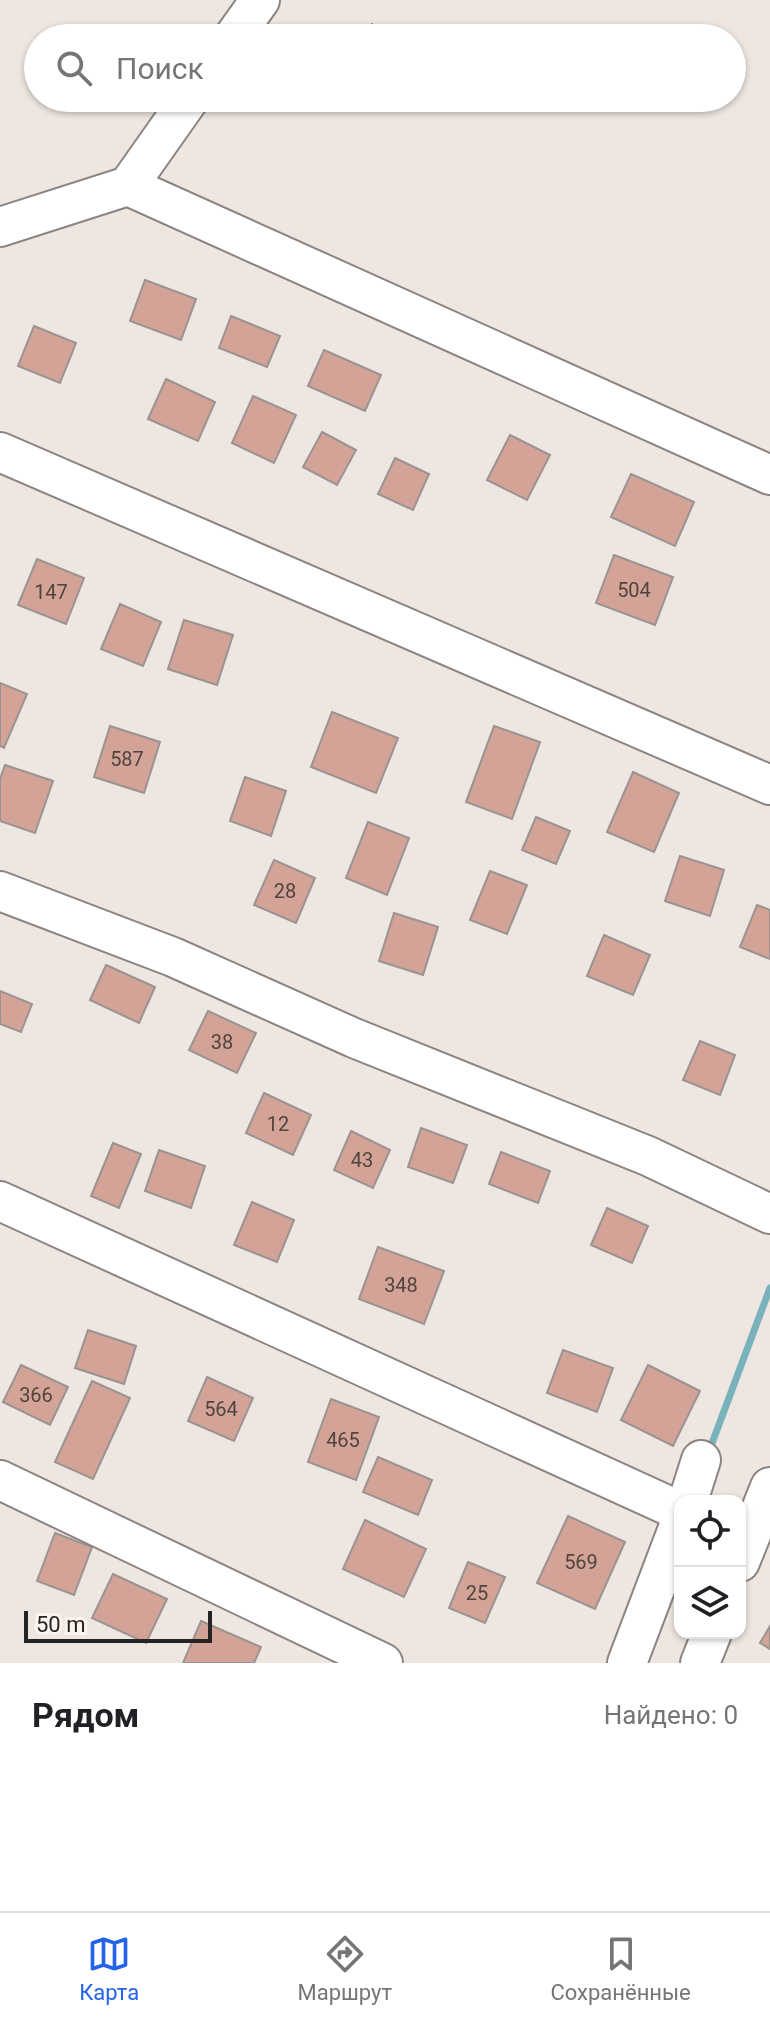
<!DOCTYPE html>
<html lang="ru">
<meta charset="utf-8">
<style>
:root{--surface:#fff;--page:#f2f2f2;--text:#202124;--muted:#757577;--line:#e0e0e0;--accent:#2563eb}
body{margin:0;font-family:Roboto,sans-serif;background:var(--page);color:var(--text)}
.controls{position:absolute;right:24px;bottom:24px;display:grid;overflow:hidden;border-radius:16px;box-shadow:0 2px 6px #0004}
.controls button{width:72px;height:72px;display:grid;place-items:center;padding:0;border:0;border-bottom:2px solid var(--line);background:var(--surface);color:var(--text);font:40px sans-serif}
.scale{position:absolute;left:24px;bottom:20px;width:188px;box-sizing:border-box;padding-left:8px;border:4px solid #262422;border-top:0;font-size:22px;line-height:28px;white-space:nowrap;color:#262422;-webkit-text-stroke:6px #fbf4ee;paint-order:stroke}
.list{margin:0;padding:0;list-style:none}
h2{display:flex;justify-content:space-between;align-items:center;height:104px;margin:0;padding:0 32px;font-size:34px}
h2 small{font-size:26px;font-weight:400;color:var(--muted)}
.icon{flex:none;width:44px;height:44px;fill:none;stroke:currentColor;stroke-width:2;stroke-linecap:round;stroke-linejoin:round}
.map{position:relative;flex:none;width:770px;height:1663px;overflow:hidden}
.search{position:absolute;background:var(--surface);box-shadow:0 2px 6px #0004;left:24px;right:24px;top:24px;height:88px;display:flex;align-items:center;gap:20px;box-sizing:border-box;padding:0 28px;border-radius:44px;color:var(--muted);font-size:30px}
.sheet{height:248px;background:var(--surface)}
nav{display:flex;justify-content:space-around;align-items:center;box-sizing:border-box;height:112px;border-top:2px solid var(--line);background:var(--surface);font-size:22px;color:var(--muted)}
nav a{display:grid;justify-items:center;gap:4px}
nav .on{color:var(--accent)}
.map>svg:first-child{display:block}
</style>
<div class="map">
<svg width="770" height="1663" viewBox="0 0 770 1663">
<rect width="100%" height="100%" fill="#ede6e1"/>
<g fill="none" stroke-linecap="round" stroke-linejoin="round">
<path stroke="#7ab2bc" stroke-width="7" d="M708,1454L770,1288"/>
</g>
<g fill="#d3a397" stroke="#9b9391" stroke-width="2">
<path d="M372,24L393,38H363Z"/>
<path d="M145,280L196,299L181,340L130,321Z"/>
<path d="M231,316L280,336L267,367L219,348Z"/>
<path d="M34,326L76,343L60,383L18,366Z"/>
<path d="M324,350L381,375L365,411L308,386Z"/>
<path d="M166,379L215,402L198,441L148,419Z"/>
<path d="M253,396L296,415L274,463L232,443Z"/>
<path d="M322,432L356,450L337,485L303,467Z"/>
<path d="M510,435L550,455L527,500L487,480Z"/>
<path d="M395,458L429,474L413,510L378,494Z"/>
<path d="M631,474L694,502L675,546L611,517Z"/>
<path d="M614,555L673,577L655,625L596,603Z"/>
<path d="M37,559L84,578L66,624L18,605Z"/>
<path d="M120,604L161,622L143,666L101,649Z"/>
<path d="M184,620L233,635L217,685L168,669Z"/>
<path d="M0,683L27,694L4,748L0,746Z"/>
<path d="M332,712L398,738L376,793L311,767Z"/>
<path d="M110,726L160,742L144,793L94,777Z"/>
<path d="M494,726L540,742L512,819L466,802Z"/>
<path d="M5,765L53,781L35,833L0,821V779Z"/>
<path d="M633,772L679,793L654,852L607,832Z"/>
<path d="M245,777L286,791L271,836L230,821Z"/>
<path d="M536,817L570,831L556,864L522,850Z"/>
<path d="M368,822L409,838L387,895L346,878Z"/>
<path d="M680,856L724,870L710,916L665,901Z"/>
<path d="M274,860L315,878L296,923L254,905Z"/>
<path d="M490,871L527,885L507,934L470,920Z"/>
<path d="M757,905L770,910V959L740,947Z"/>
<path d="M394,913L438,927L423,975L379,961Z"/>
<path d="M604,935L650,955L633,995L587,976Z"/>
<path d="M106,965L155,987L139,1023L90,1000Z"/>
<path d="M0,991L32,1004L21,1032L0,1024Z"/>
<path d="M208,1011L256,1033L237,1073L189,1050Z"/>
<path d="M700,1041L735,1055L720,1095L683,1080Z"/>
<path d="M264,1093L311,1115L293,1155L246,1133Z"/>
<path d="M421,1128L467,1145L453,1183L408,1167Z"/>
<path d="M351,1131L390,1150L373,1188L334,1170Z"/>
<path d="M113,1143L141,1154L119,1208L91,1196Z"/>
<path d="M159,1150L205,1166L191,1208L145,1191Z"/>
<path d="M501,1152L550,1171L538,1203L489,1184Z"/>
<path d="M252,1202L294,1220L277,1262L234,1245Z"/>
<path d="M607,1208L648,1226L632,1263L591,1245Z"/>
<path d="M378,1247L444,1271L424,1324L359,1299Z"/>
<path d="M88,1330L136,1346L124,1384L75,1368Z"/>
<path d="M563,1350L613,1368L597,1412L547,1393Z"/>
<path d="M21,1365L68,1387L50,1425L3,1402Z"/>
<path d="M648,1365L700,1391L673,1446L621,1420Z"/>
<path d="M207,1377L253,1398L234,1441L188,1421Z"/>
<path d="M92,1381L130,1398L93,1479L55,1462Z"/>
<path d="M331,1399L379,1417L356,1480L308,1462Z"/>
<path d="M378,1457L432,1480L418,1515L363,1492Z"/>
<path d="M568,1516L625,1542L595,1609L537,1583Z"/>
<path d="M365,1520L426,1549L404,1597L343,1569Z"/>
<path d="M55,1533L92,1547L74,1595L37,1581Z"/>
<path d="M468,1562L505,1577L485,1623L449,1608Z"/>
<path d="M113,1574L167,1599L146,1643L92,1618Z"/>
<path d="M201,1621L261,1647L254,1663H183Z"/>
<path d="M770,1626V1649L760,1643Z"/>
</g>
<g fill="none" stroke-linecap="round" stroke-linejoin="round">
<g stroke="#8b8480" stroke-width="42">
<g id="minor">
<path d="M233,38L260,0"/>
<path d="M128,186L770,475"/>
<path d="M0,227L128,186L190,98"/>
<path d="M0,452L770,785"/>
<path d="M0,891L173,957L354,1038L648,1156L770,1214"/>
<path d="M0,1201L680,1511"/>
<path d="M0,1480L383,1663"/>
<path d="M688,1501L701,1460"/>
<path d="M740,1562L770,1487"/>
<path d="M627,1663L680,1523"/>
<path d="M700,1663L712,1633"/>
</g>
</g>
<use href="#minor" stroke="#fff" stroke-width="38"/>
</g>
<g text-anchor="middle" stroke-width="6" stroke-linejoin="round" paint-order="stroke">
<g font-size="20" fill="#51443f">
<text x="634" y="597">504</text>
<text x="51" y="599">147</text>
<text x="127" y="766">587</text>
<text x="285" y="898">28</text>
<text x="222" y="1049">38</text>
<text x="278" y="1131">12</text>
<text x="362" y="1167">43</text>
<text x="401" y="1292">348</text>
<text x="36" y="1402">366</text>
<text x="221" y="1416">564</text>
<text x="343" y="1447">465</text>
<text x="581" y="1569">569</text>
<text x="477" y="1600">25</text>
</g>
</g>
</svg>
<div class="controls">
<button><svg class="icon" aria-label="locate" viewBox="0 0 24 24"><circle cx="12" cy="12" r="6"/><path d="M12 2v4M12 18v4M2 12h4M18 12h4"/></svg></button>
<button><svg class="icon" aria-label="layers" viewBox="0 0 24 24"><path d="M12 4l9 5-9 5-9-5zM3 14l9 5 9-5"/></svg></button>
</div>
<div class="scale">50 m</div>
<div class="search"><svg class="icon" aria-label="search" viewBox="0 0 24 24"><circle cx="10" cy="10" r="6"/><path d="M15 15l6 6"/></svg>Поиск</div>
</div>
<section class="sheet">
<h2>Рядом<small>Найдено: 0</small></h2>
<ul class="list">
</ul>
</section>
<nav>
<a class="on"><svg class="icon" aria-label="map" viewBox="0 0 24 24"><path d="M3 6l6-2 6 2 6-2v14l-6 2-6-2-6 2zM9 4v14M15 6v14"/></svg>Карта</a>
<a><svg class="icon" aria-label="directions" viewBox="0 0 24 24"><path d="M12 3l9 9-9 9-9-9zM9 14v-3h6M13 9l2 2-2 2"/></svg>Маршрут</a>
<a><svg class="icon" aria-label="saved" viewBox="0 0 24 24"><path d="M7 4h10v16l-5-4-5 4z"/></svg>Сохранённые</a>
</nav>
